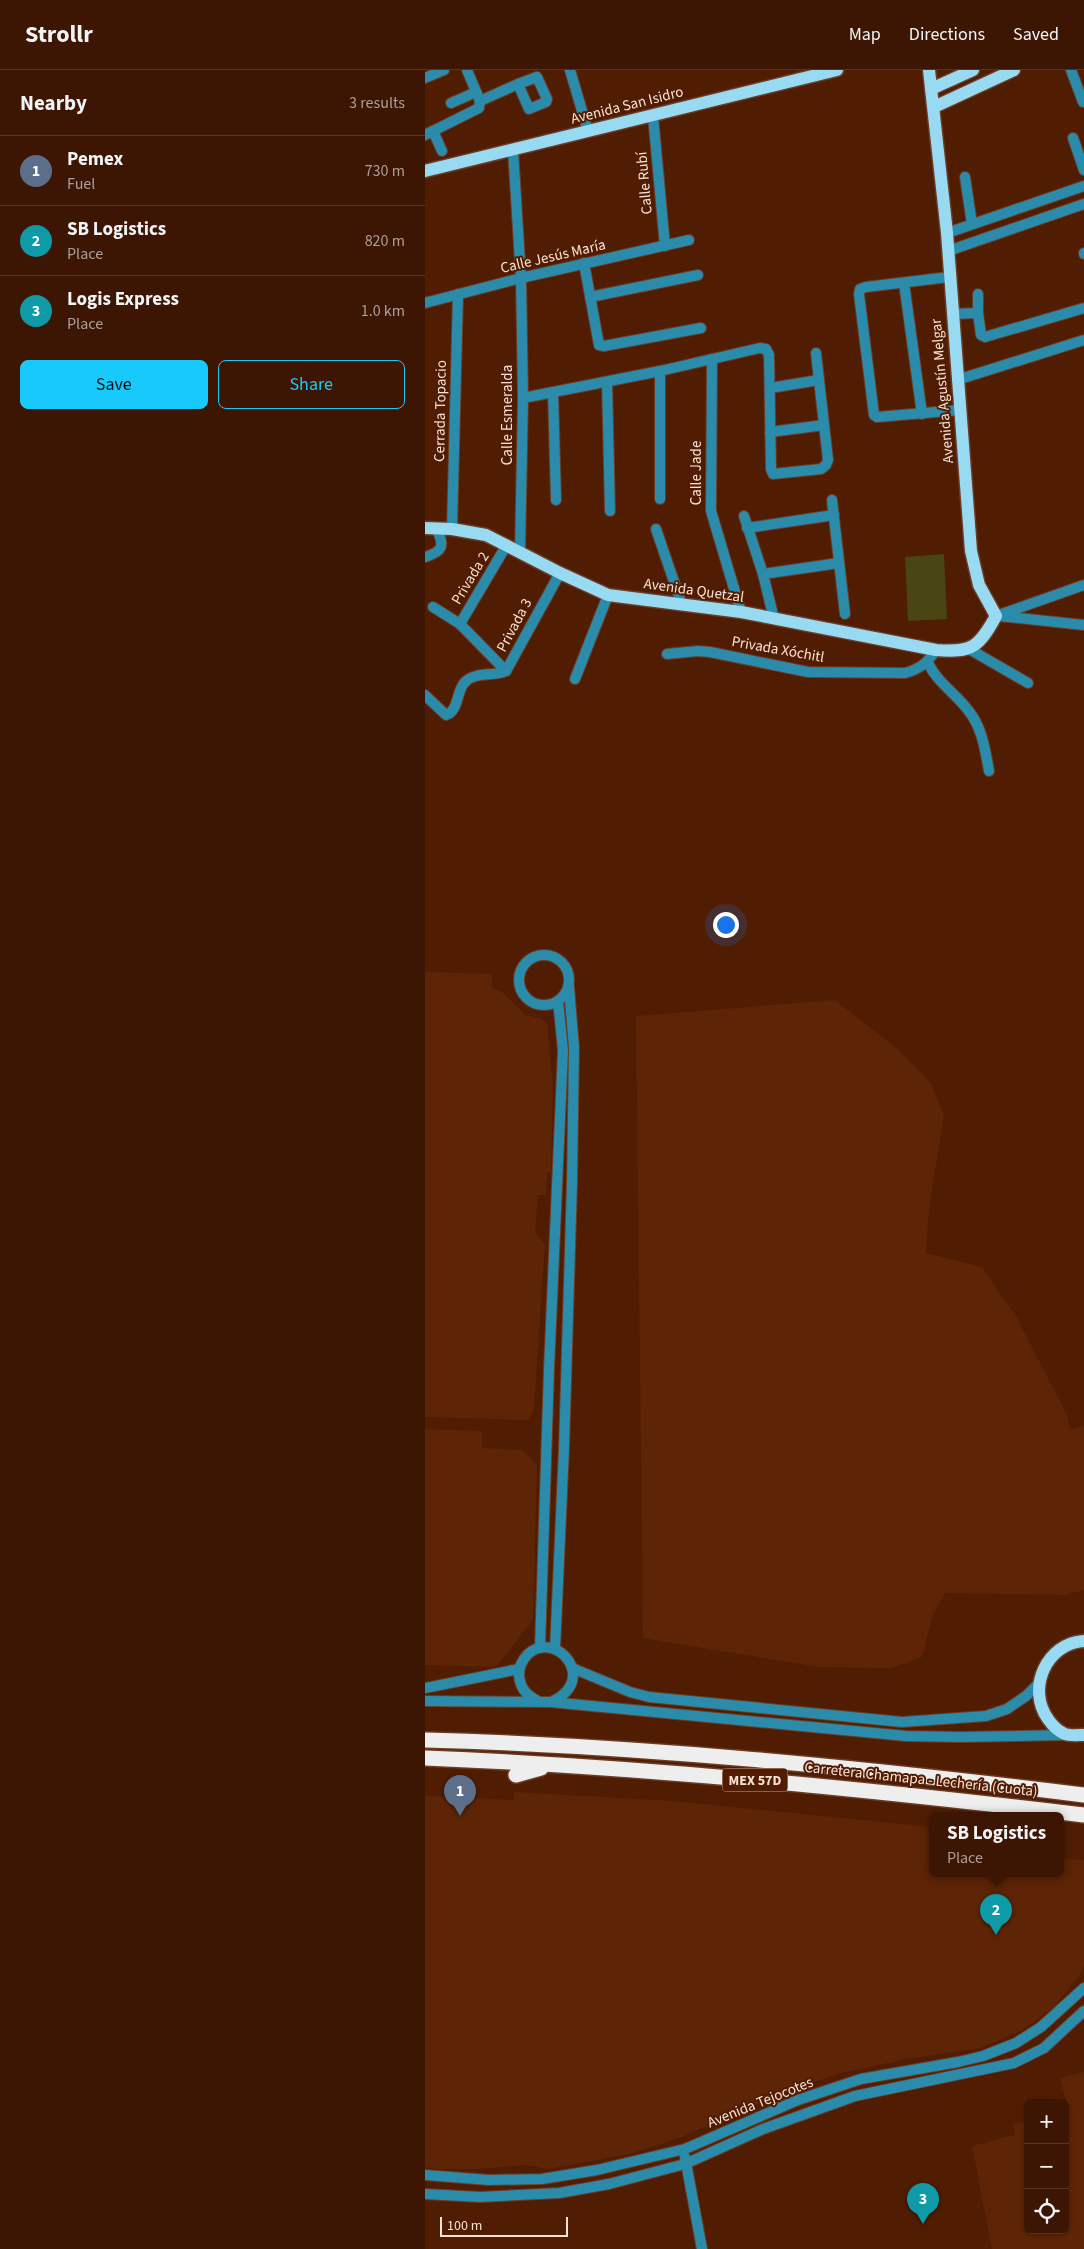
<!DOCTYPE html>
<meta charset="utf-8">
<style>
:root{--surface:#3c1602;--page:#431f0c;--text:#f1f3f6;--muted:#ac9f99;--line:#553524;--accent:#18cafc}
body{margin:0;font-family:"Source Sans 3",sans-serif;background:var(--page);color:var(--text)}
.controls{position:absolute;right:15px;bottom:15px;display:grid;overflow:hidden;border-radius:8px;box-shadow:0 1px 4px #0004}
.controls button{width:45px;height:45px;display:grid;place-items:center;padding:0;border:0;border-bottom:1px solid var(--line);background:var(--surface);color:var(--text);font:25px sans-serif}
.scale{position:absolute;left:15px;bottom:12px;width:128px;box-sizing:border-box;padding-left:5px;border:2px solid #fae1d6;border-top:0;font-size:14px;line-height:18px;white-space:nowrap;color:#fae1d6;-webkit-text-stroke:4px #501d03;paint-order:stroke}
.you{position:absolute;left:300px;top:854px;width:18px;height:18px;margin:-12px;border:4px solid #fff;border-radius:50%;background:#1a73e8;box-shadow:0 0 0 8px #1a73e833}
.badge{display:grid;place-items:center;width:32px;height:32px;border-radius:50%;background:var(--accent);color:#fff;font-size:16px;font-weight:700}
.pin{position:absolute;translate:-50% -41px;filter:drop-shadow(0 1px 2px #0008)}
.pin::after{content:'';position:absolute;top:26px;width:18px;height:15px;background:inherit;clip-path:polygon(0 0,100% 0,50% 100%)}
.popup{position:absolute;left:504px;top:1742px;width:135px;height:65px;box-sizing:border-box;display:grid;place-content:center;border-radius:8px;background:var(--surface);filter:drop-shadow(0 1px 4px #0005);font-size:16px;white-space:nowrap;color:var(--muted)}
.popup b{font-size:19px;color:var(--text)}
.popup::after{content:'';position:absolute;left:50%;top:100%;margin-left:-10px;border:10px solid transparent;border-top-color:var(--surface)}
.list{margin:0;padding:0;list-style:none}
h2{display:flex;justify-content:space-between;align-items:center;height:65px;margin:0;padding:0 20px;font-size:21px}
h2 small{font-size:16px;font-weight:400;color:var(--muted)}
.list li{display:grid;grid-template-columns:32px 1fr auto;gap:15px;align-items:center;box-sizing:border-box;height:70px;padding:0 20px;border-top:1px solid var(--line)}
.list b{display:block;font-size:19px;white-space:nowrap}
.list p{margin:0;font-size:16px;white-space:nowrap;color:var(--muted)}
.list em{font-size:16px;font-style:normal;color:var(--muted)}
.actions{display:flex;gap:10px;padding:15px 20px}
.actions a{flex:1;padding:11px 0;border:1px solid var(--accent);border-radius:8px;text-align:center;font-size:18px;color:var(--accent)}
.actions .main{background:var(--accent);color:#111}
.icon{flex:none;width:28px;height:28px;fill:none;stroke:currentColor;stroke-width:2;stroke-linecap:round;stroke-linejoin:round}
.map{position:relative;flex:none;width:659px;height:2179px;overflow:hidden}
header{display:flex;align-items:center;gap:30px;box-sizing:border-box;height:70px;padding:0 25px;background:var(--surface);border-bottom:1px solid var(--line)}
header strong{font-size:24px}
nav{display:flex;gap:28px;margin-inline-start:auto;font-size:18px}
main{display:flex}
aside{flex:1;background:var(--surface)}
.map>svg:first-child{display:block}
</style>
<header>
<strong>Strollr</strong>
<nav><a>Map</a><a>Directions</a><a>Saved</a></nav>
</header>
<main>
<aside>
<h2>Nearby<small>3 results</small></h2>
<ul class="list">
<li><span class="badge" style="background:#5c6f8a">1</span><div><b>Pemex</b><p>Fuel</p></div><em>730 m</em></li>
<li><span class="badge" style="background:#0f9aa8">2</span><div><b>SB Logistics</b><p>Place</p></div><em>820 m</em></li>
<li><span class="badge" style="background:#0f9aa8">3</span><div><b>Logis Express</b><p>Place</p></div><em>1.0 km</em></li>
</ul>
<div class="actions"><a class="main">Save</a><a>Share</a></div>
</aside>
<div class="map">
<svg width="659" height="2179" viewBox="0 0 659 2179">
<rect width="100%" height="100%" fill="#501d03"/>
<g fill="#5d2405">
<path d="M0,902L67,904V918L76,921L100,945L116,948L122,954L128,1017L126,1102H122L121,1125H113L110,1163L120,1174L109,1340L103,1350L0,1347Z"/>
<path d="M410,930L470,977L506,1013L519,1046L504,1140L501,1183L557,1197L592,1248L642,1345L645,1359L659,1356V1520L640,1525L520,1523L507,1548L497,1587L467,1598L393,1597L218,1568L211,946Z"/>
<path d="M0,1359L57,1361V1378L97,1380L112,1395L108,1550L71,1597L0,1595Z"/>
<path d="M89,1722L249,1731L507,1757V1804H635V1788L659,1790V1895L657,1902L627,1939L596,1961L555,1978L481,1989L413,2004L369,2019L252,2069L204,2084L123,2099L102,2095L53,2099H11L0,2097V1726L89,1730Z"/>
<path d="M659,2002V2179H567L547,2076L590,2065L588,2054L603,2051V2160H640V2044L644,2043L635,2008Z"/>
</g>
<path fill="#4a4614" d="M519,484L522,549L483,551L480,487Z"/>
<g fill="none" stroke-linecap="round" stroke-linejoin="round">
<g stroke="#6b3c25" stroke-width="12">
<g id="minor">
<path d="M145,0L163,61"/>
<path d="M646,0L658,32"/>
<path d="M0,8L19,0"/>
<path d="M55,31L93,14L112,7L122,29L121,32L104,39L93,14"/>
<path d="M26,33L51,22"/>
<path d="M228,46L240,176"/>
<path d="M8,61L17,81"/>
<path d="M0,65L54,38L55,31L42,0"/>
<path d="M648,68L659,100"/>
<path d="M88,80L96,208L98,328L95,483"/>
<path d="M540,107L547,154"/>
<path d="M522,163L659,116"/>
<path d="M523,181L659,134"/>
<path d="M659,183V184"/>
<path d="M159,193L174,275L179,276L276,258"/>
<path d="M524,207L441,217L435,219L434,224L449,345L452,347L535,340"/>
<path d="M479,213L497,344"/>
<path d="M553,224V243"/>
<path d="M165,227L273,205"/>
<path d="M0,233L96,208L264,170"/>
<path d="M527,244L553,243L556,265L560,267L659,238"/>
<path d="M287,289L286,441L316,542"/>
<path d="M235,301V429"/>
<path d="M532,310L659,270"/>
<path d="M182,312L185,441"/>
<path d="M345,318L394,310"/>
<path d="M128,322L131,430"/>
<path d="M98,328L235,301L335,278L341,279L344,285L346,399L348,404L396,399L401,395L403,390L391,283"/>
<path d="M345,362L399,355"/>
<path d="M407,430L420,544"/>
<path d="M319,446L338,504L349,549"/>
<path d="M322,458L409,445"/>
<path d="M27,459L33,224"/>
<path d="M231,459L257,535"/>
<path d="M0,487C19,481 19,476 12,459"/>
<path d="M338,504L414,493"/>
<path d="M8,537L35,554L81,601"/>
<path d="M571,546L659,515"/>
<path d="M574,546L659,555"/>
<path d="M35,554L81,476"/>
<path d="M544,579L603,613"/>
<path d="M242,584L273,581L285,582L383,602L480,603C495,599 502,593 511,580"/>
<path d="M503,593C512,612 530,623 543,640C557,657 560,679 564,701"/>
<path d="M150,609L183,525"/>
<path d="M0,625L21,645C34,641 31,621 40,612C51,601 69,607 81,601L135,503"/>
<circle cx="119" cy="910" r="25"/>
<path d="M115,1578L124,1299L138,980L133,931"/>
<path d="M130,1579L139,1378L147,1113L149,978L144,917"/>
<path d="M147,1598L205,1622L224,1627L477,1652L561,1646L582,1639L601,1626L613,1614"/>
<path d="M0,1618L94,1599"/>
<path d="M0,1631L125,1632L481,1666L535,1667L641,1665"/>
<path d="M113,1631C101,1625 95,1618 94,1605C94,1596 97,1590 103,1584C131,1559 175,1610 126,1632"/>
<path d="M260,2087L277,2179"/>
<path d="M0,2105L64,2110L117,2109L172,2100L260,2079L373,2030L436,2009L533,1992L558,1986L591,1973L616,1957L659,1918"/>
<path d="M0,2124L55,2127L134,2123L184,2114L260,2094L338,2059L430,2026L589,1993L619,1978L659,1941"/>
</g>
</g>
<g stroke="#6b3c25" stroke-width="15">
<g id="major">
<path d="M506,19L548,0"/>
<path d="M509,37L589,0"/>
<path d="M0,101L412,0"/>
<path d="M0,458L27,459L61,465L135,503L183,525L316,542L511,580C547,583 554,577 571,546L554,515L546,481L522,163L504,0"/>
<path d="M659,1571C622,1573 601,1618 623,1649C627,1655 633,1661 640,1664C645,1666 653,1665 659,1665"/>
</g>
</g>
<g stroke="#6b3c25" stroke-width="18">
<g id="highway">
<path d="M0,1670C220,1676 441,1698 659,1725"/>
<path d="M0,1688C221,1697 440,1719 659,1745"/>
<path d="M91,1705L116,1698"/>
</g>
</g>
<use href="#minor" stroke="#2a8baa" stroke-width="10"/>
<use href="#major" stroke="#99daf3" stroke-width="12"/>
<use href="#highway" stroke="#eee" stroke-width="15"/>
</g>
<g text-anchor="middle" stroke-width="4" stroke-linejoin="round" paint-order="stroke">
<rect fill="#501d03" stroke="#c7a697" stroke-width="1" x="297.5" y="1698.5" width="65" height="23" rx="4"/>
<g font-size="14" font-weight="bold" fill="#fae1d6">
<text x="330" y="1715">MEX 57D</text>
</g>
<g font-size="15" fill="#fae1d6" stroke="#501d03">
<text transform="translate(202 35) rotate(-14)" y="5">Avenida San Isidro</text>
<text transform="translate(219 113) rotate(-95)" y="5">Calle Rubí</text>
<text transform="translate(128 186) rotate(-13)" y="5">Calle Jesús María</text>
<text transform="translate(517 321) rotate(-95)" y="5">Avenida Agustín Melgar</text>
<text transform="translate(15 341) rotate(-89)" y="5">Cerrada Topacio</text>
<text transform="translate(82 345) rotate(-90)" y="5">Calle Esmeralda</text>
<text transform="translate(271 403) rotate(-90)" y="5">Calle Jade</text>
<text transform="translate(45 508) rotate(-59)" y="5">Privada 2</text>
<text transform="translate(269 520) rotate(8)" y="5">Avenida Quetzal</text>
<text transform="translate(89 555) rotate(-62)" y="5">Privada 3</text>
<text transform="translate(353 579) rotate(10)" y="5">Privada Xóchitl</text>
<text transform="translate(496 1709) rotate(6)" y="5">Carretera Chamapa - Lechería (Cuota)</text>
<text transform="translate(335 2032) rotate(-22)" y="5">Avenida Tejocotes</text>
</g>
</g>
</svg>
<div class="controls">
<button>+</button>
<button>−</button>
<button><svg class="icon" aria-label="locate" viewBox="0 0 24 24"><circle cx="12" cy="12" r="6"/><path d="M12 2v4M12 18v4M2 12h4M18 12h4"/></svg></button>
</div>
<div class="scale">100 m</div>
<div class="you"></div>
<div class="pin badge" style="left:35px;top:1746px;background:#5c6f8a">1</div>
<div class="pin badge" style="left:571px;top:1865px;background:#0f9aa8">2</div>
<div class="popup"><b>SB Logistics</b>Place</div>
<div class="pin badge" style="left:498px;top:2154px;background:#0f9aa8">3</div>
</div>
</main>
